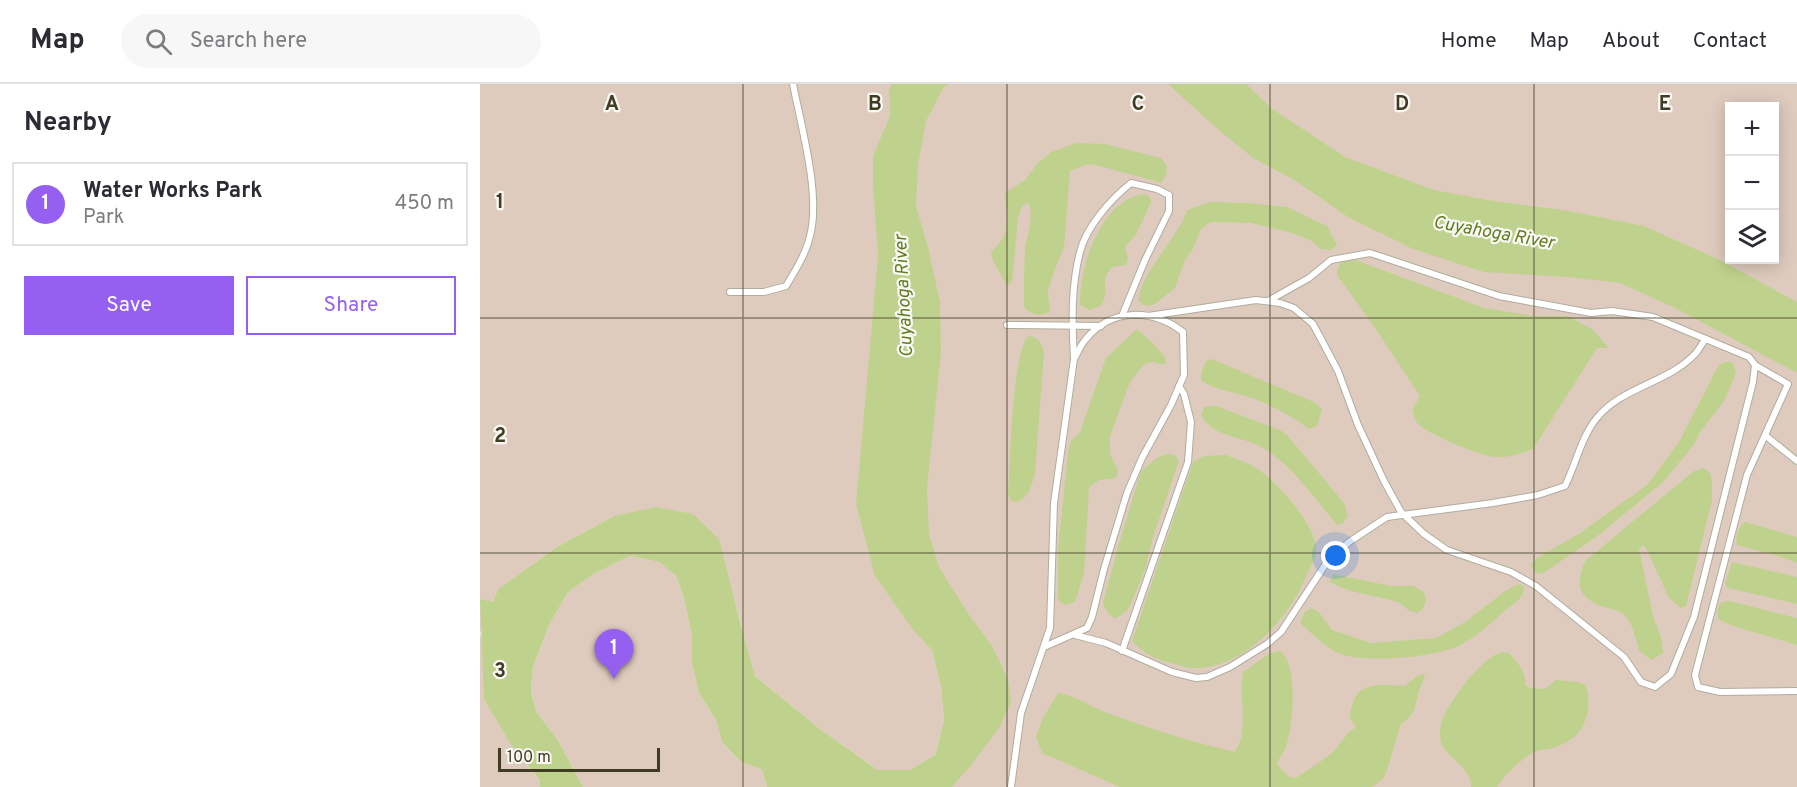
<!DOCTYPE html>
<meta charset="utf-8">
<style>
:root{--surface:#fff;--page:#f7f7f7;--text:#2b2b33;--muted:#7c7c81;--line:#e1e1e2;--accent:#955ff1}
body{margin:0;font-family:Overpass,sans-serif;background:var(--page);color:var(--text)}
.controls{position:absolute;right:18px;top:18px;display:grid;overflow:hidden;border-radius:0px;box-shadow:0 3px 15px #0003}
.controls button{width:54px;height:54px;display:grid;place-items:center;padding:0;border:0;border-bottom:2px solid var(--line);background:var(--surface);color:var(--text);font:30px sans-serif}
.scale{position:absolute;left:18px;bottom:15px;width:162px;box-sizing:border-box;padding-left:6px;border:3px solid #403c23;border-top:0;font-size:16px;line-height:21px;white-space:nowrap;color:#403c23;-webkit-text-stroke:4px #faf8f5;paint-order:stroke}
.you{position:absolute;left:856px;top:472px;width:21px;height:21px;margin:-15px;border:4px solid #fff;border-radius:50%;background:#1a73e8;box-shadow:0 0 0 9px #1a73e833}
.badge{display:grid;place-items:center;width:39px;height:39px;border-radius:50%;background:var(--accent);color:#fff;font-size:20px;font-weight:700}
.pin{position:absolute;translate:-50% -50px;filter:drop-shadow(0 2px 3px #0008)}
.pin::after{content:'';position:absolute;top:32px;width:21px;height:18px;background:inherit;clip-path:polygon(0 0,100% 0,50% 100%)}
.list{margin:0;padding:0;list-style:none}
h2{display:flex;justify-content:space-between;align-items:center;height:78px;margin:0;padding:0 24px;font-size:26px}
h2 small{font-size:20px;font-weight:400;color:var(--muted)}
.list li{display:grid;grid-template-columns:39px 1fr auto;gap:18px;align-items:center;box-sizing:border-box;height:84px;margin:0 12px 12px;padding:0 12px;border:2px solid var(--line);border-radius:0px}
.list b{display:block;font-size:22px;white-space:nowrap}
.list p{margin:0;font-size:20px;white-space:nowrap;color:var(--muted)}
.list em{font-size:20px;font-style:normal;color:var(--muted)}
.actions{display:flex;gap:12px;padding:18px 24px}
.actions a{flex:1;padding:14px 0;border:2px solid var(--accent);border-radius:0px;text-align:center;font-size:21px;color:var(--accent)}
.actions .main{background:var(--accent);color:#fff}
.icon{flex:none;width:33px;height:33px;fill:none;stroke:currentColor;stroke-width:2;stroke-linecap:round;stroke-linejoin:round}
.map{position:relative;flex:none;width:1317px;height:703px;overflow:hidden}
header{display:flex;align-items:center;gap:36px;box-sizing:border-box;height:84px;padding:0 30px;background:var(--surface);border-bottom:2px solid var(--line)}
header strong{font-size:28px}
nav{display:flex;gap:33px;margin-inline-start:auto;font-size:21px}
.search{width:420px;height:54px;background:var(--page);display:flex;align-items:center;gap:15px;box-sizing:border-box;padding:0 21px;border-radius:33px;color:var(--muted);font-size:22px}
main{display:flex}
aside{flex:1;background:var(--surface)}
.map>svg:first-child{display:block}
</style>
<header>
<strong>Map</strong>
<div class="search"><svg class="icon" aria-label="search" viewBox="0 0 24 24"><circle cx="10" cy="10" r="6"/><path d="M15 15l6 6"/></svg>Search here</div>
<nav><a>Home</a><a>Map</a><a>About</a><a>Contact</a></nav>
</header>
<main>
<aside>
<h2>Nearby<small></small></h2>
<ul class="list">
<li><span class="badge">1</span><div><b>Water Works Park</b><p>Park</p></div><em>450 m</em></li>
</ul>
<div class="actions"><a class="main">Save</a><a>Share</a></div>
</aside>
<div class="map">
<svg width="1317" height="703" viewBox="0 0 1317 703">
<rect width="100%" height="100%" fill="#eeebe4"/>
<g fill="#dfcbbe" fill-rule="evenodd">
<path d="M0,0H1317V703H472C495,676 516,650 531,618L452,566L461,603L464,636L456,670L430,686H398L340,645L275,592L250,500L134,432L77,463L18,505L0,549L32,662L60,696V703H0ZM1250,22H1294V176H1250Z"/>
<path d="M150,472L180,478L196,492L204,514L212,552V580L219,609L236,636L242,658L260,677L282,686L287,703H103L79,658L56,627L51,607L53,583L69,541L88,508L112,491Z"/>
</g>
<g fill="#bfd28d">
<path d="M412,0H469L464,3L446,37L438,81L436,122L449,167L460,218L461,268L447,404L449,450L459,483L489,531L513,563L528,596L531,618L519,644L492,680L472,703H287L282,686L260,677L242,658L236,636L219,609L212,580V552L204,514L196,492L179,478L150,472L112,491L88,508L69,541L53,583L51,607L56,627L79,658L103,703H60V696L32,662L4,615L0,515L13,518L18,505L77,463L134,432L176,423L213,430L239,455L259,534L275,592L340,645L398,686H430L456,670L464,636L461,603L452,566L434,547L395,492L376,420L398,172L393,101V72L410,32L409,6Z"/>
<path d="M688,0H766L791,24L865,73L954,106L1008,116L1089,127L1164,142L1240,176L1317,218V289L1197,225L1140,199L1087,193L1004,188L933,165L868,133L816,97L773,74L735,43Z"/>
<path d="M596,59L625,60L681,74L687,82L686,90L682,99L612,80L605,81L590,87L584,164C580,171 569,201 568,209C568,216 571,221 569,228C561,233 550,231 544,223C544,204 544,184 545,165C547,151 555,131 548,118L542,122L538,134L532,198L527,202L513,177L511,168C534,146 527,138 525,109L545,96L557,80L571,68Z"/>
<path d="M664,110L670,113L671,118L656,151L645,163L648,174L646,181L632,183C630,186 627,189 626,192C623,203 629,208 621,222L609,226L600,221C599,183 620,116 664,110Z"/>
<path d="M731,118L768,119L807,123L847,142L857,161L851,166L840,165L832,157L809,148L771,139L731,138L721,145L713,165L705,176L695,204L675,220L666,222L659,218C656,194 699,153 707,126Z"/>
<path d="M873,175L1004,224L1054,232H1088L1112,245L1129,264H1117L1053,365C1041,369 1029,374 1016,373C1002,373 947,350 937,339C935,336 934,330 932,326L940,312L891,238L857,191L858,183L862,177Z"/>
<path d="M657,245L671,257L685,273V281L673,278L664,280L650,298L630,352V370L638,386L636,394L619,396L609,404L604,490L595,518L586,521L580,518L578,513V465L588,368L591,357L600,348L626,274Z"/>
<path d="M548,252C559,254 561,258 564,269L555,389C551,403 550,413 536,418L530,416L528,409C530,380 532,270 548,252Z"/>
<path d="M732,275L836,319L842,325L837,342L829,345C811,331 787,319 766,312C750,308 736,305 721,297L722,287L726,277Z"/>
<path d="M1246,278H1252L1256,289L1244,317L1220,348L1213,362L1182,399L1120,450L1071,484L1063,489L1057,490L1051,481L1057,474L1100,449L1167,401L1199,358L1236,286L1240,280Z"/>
<path d="M736,322L800,346L807,351L864,419L868,432L863,439L857,441C835,415 808,375 777,361C756,351 733,353 721,331L724,323Z"/>
<path d="M687,370L695,371L699,377L673,453L665,486L652,517L648,526L635,535L627,528L623,519L638,463L661,387L677,374Z"/>
<path d="M746,371C755,375 767,378 775,383C795,396 837,441 836,466C836,477 828,485 825,495C808,536 761,586 713,584C707,584 701,582 695,580C678,577 664,570 652,557L713,378L724,372Z"/>
<path d="M1224,384L1230,389L1232,396V416L1206,522L1201,524L1189,514L1167,466L1163,461L1159,465L1173,532L1181,553L1183,569L1172,576L1160,568C1155,556 1154,539 1143,530C1137,526 1128,524 1121,522C1096,512 1096,499 1105,477L1214,387Z"/>
<path d="M1265,438L1317,453V479L1295,471L1257,461C1255,452 1258,443 1265,438Z"/>
<path d="M1252,478L1317,493V520L1248,504L1245,500Z"/>
<path d="M853,490L911,502H933L944,508L946,517L942,526L937,529C924,526 925,521 917,518C894,511 871,510 850,498Z"/>
<path d="M1039,500L1044,502C1044,517 1032,520 1022,529C1008,542 995,554 978,562C955,573 889,579 864,571C846,566 834,551 820,539L824,529L831,524L838,527L852,546L891,559L956,554L985,538L1028,505Z"/>
<path d="M1250,517L1317,534V561L1253,542L1238,535C1237,528 1237,523 1242,518Z"/>
<path d="M800,567C819,581 813,642 806,663C804,669 799,673 797,680L809,693L816,694L847,673L855,666L868,649L875,644V641L870,635C872,597 894,600 925,602L938,591L945,590C944,597 940,603 938,610C934,626 936,630 921,640L907,686L903,695L892,703H640L562,669L556,653L562,636L578,609C595,611 613,624 630,630C671,645 712,658 755,668C770,645 758,614 763,588L790,569Z"/>
<path d="M1022,568L1029,569C1037,578 1047,588 1045,600L1050,604L1065,605L1076,596L1098,598L1105,601C1112,616 1108,642 1094,653C1088,658 1076,664 1068,665C1065,666 1062,665 1059,666C1046,670 1023,692 1017,703H991C992,684 965,672 961,659C959,650 960,639 964,631C974,612 1001,574 1022,568Z"/>
</g>
<g fill="none" stroke-linecap="round" stroke-linejoin="round">
<g stroke="#afac9f" stroke-width="8">
<g id="lane">
<path d="M250,208H284L306,202C315,187 326,170 330,152C341,111 321,42 313,0"/>
<path d="M668,232L776,216L800,219L814,224L833,240L858,287L878,341L904,397L921,428L944,450L967,466L1031,488L1056,502L1144,573L1161,598L1175,603L1191,590L1214,533L1273,298L1275,281L1269,273L1173,233L1132,227L1111,229L1019,212L890,169L851,176L829,194L788,217"/>
<path d="M527,241L621,242"/>
<path d="M594,274C592,240 591,202 600,168C606,143 631,115 651,99L677,105L689,111V127L665,176L642,232"/>
<path d="M1275,281L1308,300L1267,391L1215,591L1218,603L1240,608L1317,607"/>
<path d="M1286,352L1317,377"/>
<path d="M595,551L626,559L692,588L716,594L727,593L750,583L787,560L801,548L847,478L869,458L907,433L1013,419L1058,411L1085,402C1096,380 1101,354 1116,335C1141,303 1188,299 1215,270C1219,266 1222,259 1226,255"/>
<path d="M642,567L708,378L711,338L704,310L699,302"/>
<path d="M531,703L541,629L570,544L574,419L594,275C598,268 601,260 606,255C632,223 673,225 703,248L704,291L691,321L662,374L647,409L624,485L612,533L607,544L564,563"/>
</g>
</g>
<use href="#lane" stroke="#fff" stroke-width="6"/>
</g>
<path fill="none" stroke="#403c23" stroke-width="1.5" stroke-opacity="0.55" d="M263,0V703M527,0V703M790,0V703M1054,0V703M0,234H1317M0,469H1317"/>
<g text-anchor="middle" stroke-width="4.5" stroke-linejoin="round" paint-order="stroke">
<g font-size="18" font-style="italic" fill="#607c1d" stroke="#faf8f5">
<text transform="translate(1014 148) rotate(10)" y="6">Cuyahoga River</text>
<text transform="translate(423 212) rotate(-93)" y="6">Cuyahoga River</text>
</g>
</g>
<g font-size="20" text-anchor="middle" font-weight="bold" fill="#403c23" stroke="#faf8f5" stroke-width="4.5" stroke-linejoin="round" paint-order="stroke">
<text x="132" y="26">A</text>
<text x="395" y="26">B</text>
<text x="658" y="26">C</text>
<text x="922" y="26">D</text>
<text x="1185" y="26">E</text>
<text x="20" y="124">1</text>
<text x="20" y="358">2</text>
<text x="20" y="593">3</text>
</g>
</svg>
<div class="controls">
<button>+</button>
<button>−</button>
<button><svg class="icon" aria-label="layers" viewBox="0 0 24 24"><path d="M12 4l9 5-9 5-9-5zM3 14l9 5 9-5"/></svg></button>
</div>
<div class="scale">100 m</div>
<div class="you"></div>
<div class="pin badge" style="left:134px;top:595px">1</div>
</div>
</main>
